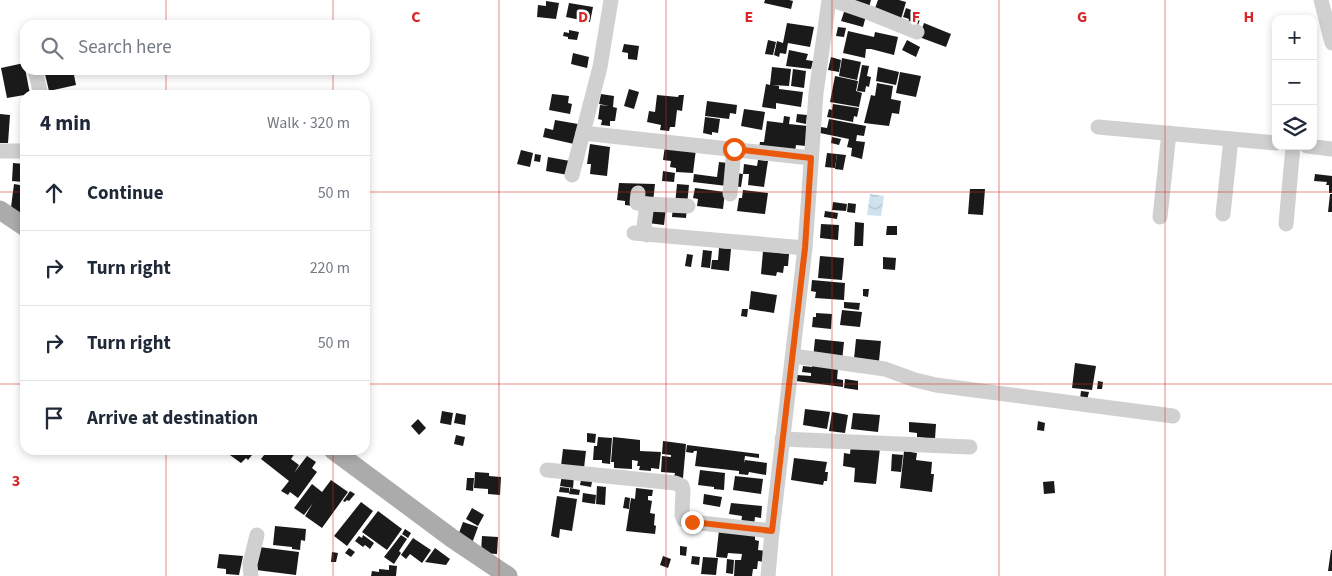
<!DOCTYPE html>
<meta charset="utf-8">
<style>
:root{--surface:#fff;--page:#f2f2f3;--text:#1f2937;--muted:#747a83;--line:#e0e1e3}
body{margin:0;font-family:"Source Sans 3",sans-serif;background:var(--page);color:var(--text)}
.controls{position:absolute;right:15px;top:15px;display:grid;overflow:hidden;border-radius:10px;box-shadow:0 2px 8px #0003}
.controls button{width:45px;height:45px;display:grid;place-items:center;padding:0;border:0;border-bottom:1px solid var(--line);background:var(--surface);color:var(--text);font:25px sans-serif}
.stop{position:absolute;width:15px;height:15px;margin:-11px;border:4px solid #ea580c;border-radius:50%;background:#fff}
.stop.end{background:#ea580c;border-color:#fff;box-shadow:0 1px 5px #0008}
.list{margin:0;padding:0;list-style:none}
h2{display:flex;justify-content:space-between;align-items:center;height:65px;margin:0;padding:0 20px;font-size:21px}
h2 small{font-size:16px;font-weight:400;color:var(--muted)}
.list li{display:grid;grid-template-columns:32px 1fr auto;gap:15px;align-items:center;box-sizing:border-box;height:75px;padding:0 20px;border-top:1px solid var(--line)}
.list b{display:block;font-size:19px;white-space:nowrap}
.list em{font-size:16px;font-style:normal;color:var(--muted)}
.icon{flex:none;width:28px;height:28px;fill:none;stroke:currentColor;stroke-width:2;stroke-linecap:round;stroke-linejoin:round}
.map{position:relative;flex:none;width:1332px;height:576px;overflow:hidden}
.search{position:absolute;background:var(--surface);box-shadow:0 2px 8px #0003;left:20px;top:20px;width:350px;height:55px;display:flex;align-items:center;gap:12px;box-sizing:border-box;padding:0 18px;border-radius:15px;color:var(--muted);font-size:19px}
.panel{position:absolute;background:var(--surface);box-shadow:0 2px 8px #0003;left:20px;top:90px;width:350px;height:365px;border-radius:15px}
.map>svg:first-child{display:block}
</style>
<div class="map">
<svg width="1332" height="576" viewBox="0 0 1332 576">
<defs>
<pattern id="water-waves" width="16" height="10" patternUnits="userSpaceOnUse" patternTransform="scale(1.25)"><rect width="16" height="10" fill="#cfe2ee"/><path d="M0 5q4-4 8 0t8 0" fill="none" stroke="#b2c2cd"/></pattern>
</defs>
<rect width="100%" height="100%" fill="#fff"/>
<path fill="url(#water-waves)" d="M870,194L884,196L881,216L867,215Z"/>
<g fill="#1a1a1a">
<path d="M765,0H789L793,1L791,9L764,3Z"/>
<path d="M850,0H871L869,7Z"/>
<path d="M878,0H899L906,2L901,19L874,11Z"/>
<path d="M546,1L559,3L556,19L537,17L538,5L546,6Z"/>
<path d="M569,3L593,7L590,22L566,17Z"/>
<path d="M846,6L867,12L863,27L841,21Z"/>
<path d="M906,8L922,14L917,28L907,25L909,19L903,17Z"/>
<path d="M787,23L814,27L810,47L788,43L786,54L780,53L779,57L774,55L777,41L783,43Z"/>
<path d="M924,23L951,34L946,47L919,37Z"/>
<path d="M838,27L846,28L844,37L836,36Z"/>
<path d="M569,30L579,32L577,40L568,39V37L563,36L564,32L569,33Z"/>
<path d="M848,31L874,37L875,32L898,37L894,55L871,49H866L865,58L843,53Z"/>
<path d="M768,40L776,42L773,55L765,54Z"/>
<path d="M907,40L920,47L916,57L902,50Z"/>
<path d="M624,44L639,46L637,60L628,59V53L622,52Z"/>
<path d="M789,50L808,54L806,60L813,61L811,69L786,66Z"/>
<path d="M573,53L589,57L587,68L571,64Z"/>
<path d="M831,57L841,60L839,72L828,70Z"/>
<path d="M842,58L861,62L857,80L839,76Z"/>
<path d="M24,63L30,94L7,98L1,68Z"/>
<path d="M862,65L869,66L867,76L871,77L869,87L866,86L865,92L857,91Z"/>
<path d="M772,67L791,69L789,86L772,85L779,86V89L803,92L801,107L776,103V109L762,107L766,84L770,85Z"/>
<path d="M878,67L899,72L896,85L876,81Z"/>
<path d="M793,69L806,71L804,88L791,86Z"/>
<path d="M44,70H73L76,85L49,91Z"/>
<path d="M900,72L921,76L916,97L896,93Z"/>
<path d="M835,76L858,81L856,91L862,93L859,107L830,102Z"/>
<path d="M877,83L893,86L891,99L901,101L899,114L892,113L889,126L864,123L871,95L875,96Z"/>
<path d="M629,89L639,92L634,109L624,106Z"/>
<path d="M552,94L569,96L568,103L572,104L570,114L549,110Z"/>
<path d="M601,94L614,96L613,107L617,108L615,121H610V126L601,125L602,120L598,119L600,105L609,106L599,104Z"/>
<path d="M657,95L678,97L679,95H684L682,111L677,110L675,127H670L669,131L660,130L661,125L647,122L649,111L655,112Z"/>
<path d="M707,101L737,105L736,114L730,113L729,119L705,116Z"/>
<path d="M833,104L859,108L857,117L854,116L853,122L827,117L829,109L832,110Z"/>
<path d="M744,109L765,112L762,130L741,126Z"/>
<path d="M0,114L10,115L8,143H0Z"/>
<path d="M797,114L807,115L806,124L796,122Z"/>
<path d="M784,116L790,117L789,124L808,126L806,146L796,145L795,152L759,148L760,142H764L767,121L783,123Z"/>
<path d="M705,117L720,119L718,133L712,132V135L703,133Z"/>
<path d="M829,119L866,126L864,136L857,135L856,141L865,142L862,159L851,156L852,148L847,147L849,139L820,133L821,127L827,128Z"/>
<path d="M555,120L578,124L574,144L543,137L545,128L553,130Z"/>
<path d="M832,137L841,139L839,145L831,143Z"/>
<path d="M590,144L610,147L607,176L590,174L591,164H587Z"/>
<path d="M665,146L696,149L693,173L676,172V168L670,167L671,161L663,160Z"/>
<path d="M521,150L533,153L530,167L517,164Z"/>
<path d="M827,153L837,154L835,168L825,167Z"/>
<path d="M535,154L541,155L540,162L534,161Z"/>
<path d="M837,154L846,155L843,170L835,169Z"/>
<path d="M548,157L570,161L568,175L546,171Z"/>
<path d="M758,160L768,161L764,187L748,185L749,174H743L744,164L757,166Z"/>
<path d="M719,162L728,163L727,186L693,182L694,174L717,177Z"/>
<path d="M13,163L24,164L25,175H24L23,182L12,181Z"/>
<path d="M663,171L675,173L674,182L662,181Z"/>
<path d="M735,173L743,174L741,187L733,186Z"/>
<path d="M1315,174L1332,176V193H1329V185H1326L1327,182L1314,181Z"/>
<path d="M619,183L655,184L653,202L633,206L625,205V201L617,200Z"/>
<path d="M14,184L25,186V217L10,215Z"/>
<path d="M677,184L689,185L687,205L675,204Z"/>
<path d="M695,188L725,192L723,209L697,206L698,199L693,198Z"/>
<path d="M970,189H985L983,215L968,214Z"/>
<path d="M743,190L768,193L765,214L737,211L739,198H742Z"/>
<path d="M1330,194H1332V212H1328Z"/>
<path d="M833,202L847,204L846,211L832,210Z"/>
<path d="M848,203L856,204L855,213L847,212Z"/>
<path d="M650,206L666,207L664,225L648,223Z"/>
<path d="M673,206L687,208L686,218L672,217Z"/>
<path d="M825,211L838,213L837,219L824,217Z"/>
<path d="M855,222L864,223L863,246H854Z"/>
<path d="M821,224L839,225L838,240L820,238Z"/>
<path d="M887,226H897V235H886Z"/>
<path d="M719,248L731,249L729,271L711,269L712,260H718Z"/>
<path d="M703,250L712,251L710,268L701,267Z"/>
<path d="M763,251L789,254L788,266H784L783,273L777,272L776,276L761,274Z"/>
<path d="M687,254L693,255L691,267L685,266Z"/>
<path d="M820,256L844,258L842,280L818,278Z"/>
<path d="M883,257L896,258L895,270L883,269Z"/>
<path d="M812,280L845,283L844,300L815,298L816,292L811,291Z"/>
<path d="M863,289H869L868,297L863,296Z"/>
<path d="M751,291L777,295L774,313L749,309Z"/>
<path d="M844,302L860,303L859,310L844,308Z"/>
<path d="M742,309H748L747,317L741,316Z"/>
<path d="M842,310L862,312L860,327L840,325Z"/>
<path d="M816,313L832,314L831,329L812,327L813,317H816Z"/>
<path d="M815,339L844,342L842,361L813,358Z"/>
<path d="M856,339L881,341L879,361L854,359Z"/>
<path d="M1075,363L1096,366L1092,390L1072,388Z"/>
<path d="M812,365L838,368L837,379L843,380V387L796,381L797,375L811,376V373L802,372L803,366L812,367Z"/>
<path d="M845,379L858,381V390L844,388Z"/>
<path d="M1098,381L1103,382L1102,389H1097Z"/>
<path d="M1081,391L1089,392L1087,400L1080,399Z"/>
<path d="M805,409L830,412L827,429L803,425Z"/>
<path d="M442,411L453,413L451,425L440,423Z"/>
<path d="M832,412L848,415L845,433L829,431Z"/>
<path d="M456,413L466,415L465,425L454,423Z"/>
<path d="M853,413L880,415L878,432L851,429Z"/>
<path d="M418,419L426,428L419,435L411,426Z"/>
<path d="M1038,421L1045,423L1044,431L1037,430Z"/>
<path d="M909,422L936,424L935,439L917,437V433L909,432Z"/>
<path d="M587,433L596,434L595,443L587,442Z"/>
<path d="M456,435L465,437L463,446L454,444Z"/>
<path d="M598,437L612,438L610,464L602,463V460H593L594,446H597Z"/>
<path d="M613,437L640,440V451L661,452L659,469L651,468V471L639,470L640,466H637L638,461L632,460V469L614,468V462H611Z"/>
<path d="M663,441L686,444L683,478L674,477L675,473L661,472L662,456L671,457V455L662,454Z"/>
<path d="M687,445L759,454V458L745,456L744,463L745,460L767,463L766,475L749,472L748,475L739,474V471L695,466L697,451H694L693,453L686,452Z"/>
<path d="M851,445L880,448L876,484L854,482L855,468L843,466L844,453L850,454Z"/>
<path d="M563,449L586,451L584,468L561,466Z"/>
<path d="M223,450H256L248,460L246,458L241,463Z"/>
<path d="M268,450H291L295,453L291,459L299,465L294,473L307,456L316,462L312,468L317,472L298,498L290,492L288,495L281,491L289,481L261,459Z"/>
<path d="M904,451L917,453L916,460L932,462L931,474H934L932,492L900,488Z"/>
<path d="M892,454L903,455L901,472L891,471Z"/>
<path d="M794,458L827,462L825,472H828L827,481H824L823,485L791,480Z"/>
<path d="M700,470L725,473L724,490L714,489V487L698,485Z"/>
<path d="M475,472L489,473V476L501,477L500,495L488,494V489L474,488Z"/>
<path d="M562,475L574,476L573,488L560,486Z"/>
<path d="M582,475L593,477L591,487L580,485Z"/>
<path d="M735,476L763,479L761,494L733,490Z"/>
<path d="M467,478H474L473,491L466,490Z"/>
<path d="M331,480L348,492L322,528L305,516L313,503L304,515L294,508L312,484L322,492Z"/>
<path d="M1054,481L1055,493L1044,494L1043,482Z"/>
<path d="M597,486L606,487L605,505L596,504Z"/>
<path d="M560,487L569,488V493L559,492Z"/>
<path d="M570,488L580,490L579,495L569,494Z"/>
<path d="M636,488L653,490L652,496H648V500L652,501L650,513L655,514L654,525L656,526L655,534L626,531L631,498L635,499Z"/>
<path d="M350,491L355,494L349,501L347,500L345,502L343,501Z"/>
<path d="M583,493L596,495L595,504L582,502Z"/>
<path d="M704,494L722,497L720,507L703,504Z"/>
<path d="M557,496L577,499L572,531L560,529L559,538L551,536Z"/>
<path d="M625,497L630,498L629,509L623,508Z"/>
<path d="M361,502L373,511L347,546L334,536Z"/>
<path d="M731,503L762,506L761,518L755,517L754,525L741,524L742,516L729,514Z"/>
<path d="M472,508L484,515L478,526L466,519Z"/>
<path d="M378,511L402,529L387,550L362,532Z"/>
<path d="M463,522L478,527L471,546L456,541Z"/>
<path d="M275,526L306,529L305,541L301,540L300,550L292,549V547L273,545Z"/>
<path d="M405,529L411,533L408,538L402,534Z"/>
<path d="M719,530L755,533V540L759,541L758,550L765,551L764,562L758,561L757,569H753L752,576H734L735,560H741L742,554L728,553L727,558L716,557Z"/>
<path d="M363,535L374,543L370,549L365,545L363,547L355,541L359,536L362,538Z"/>
<path d="M401,535L407,539L399,551L401,553L394,564L384,557Z"/>
<path d="M482,536L498,537L497,554L481,553Z"/>
<path d="M413,538L431,550L422,563L410,554L406,559L401,555Z"/>
<path d="M680,546L687,547L686,556L680,555Z"/>
<path d="M259,547L299,552L296,575L256,570Z"/>
<path d="M349,548L355,552L351,557L345,553Z"/>
<path d="M435,548L450,559L446,565L425,562Z"/>
<path d="M1331,550H1332V571H1328Z"/>
<path d="M332,552L338,553L336,562H331Z"/>
<path d="M219,554L243,556L239,575L226,574V569L217,568Z"/>
<path d="M663,556L671,559L668,568L660,565Z"/>
<path d="M692,556L700,557L699,565L691,564Z"/>
<path d="M703,557L718,558L716,575L701,574Z"/>
<path d="M727,559L734,560L733,574L726,573Z"/>
<path d="M389,565L397,566L396,576H371L372,571L379,572V569L389,570Z"/>
</g>
<g fill="none" stroke-linecap="round" stroke-linejoin="round">
<g stroke="#d0d0d0" stroke-width="15">
<path d="M832,0L870,13L917,32"/>
<path d="M1321,0L1332,43"/>
<path d="M35,70L41,95"/>
<path d="M1098,127L1276,143"/>
<path d="M583,133L811,158"/>
<path d="M1307,146L1332,149"/>
<path d="M0,151H25"/>
<path d="M572,175L600,67L611,0"/>
<path d="M638,193L637,203L647,204L644,226L647,235"/>
<path d="M730,194L734,149"/>
<path d="M647,204L688,206"/>
<path d="M1223,214L1231,139"/>
<path d="M1160,217L1169,133"/>
<path d="M1286,224L1293,146"/>
<path d="M634,233L805,248"/>
<path d="M793,356L885,369L915,380L936,385L1173,416"/>
<path d="M782,439L970,447"/>
<path d="M547,470L675,483L682,486L683,490L682,515L684,520L692,522L772,531"/>
<path d="M251,576L250,564L257,535"/>
<path d="M768,576L772,531L805,248L816,93L829,0"/>
</g>
<g stroke="#ababab" stroke-width="19">
<path d="M0,210L25,227"/>
<path d="M333,450L453,539L508,576"/>
</g>
</g>
<g fill="none" stroke-linecap="round" stroke-linejoin="round">
<path stroke="#ea580c" stroke-width="6" d="M692,522L772,531L805,248L811,158L734,149"/>
</g>
<path fill="none" stroke="#d62828" stroke-width="1" stroke-opacity="0.55" d="M166,0V25M333,0V25M499,0V576M666,0V576M832,0V576M999,0V576M1165,0V576M166,70V95M333,70V95M0,192H25M365,192H1332M0,384H25M365,384H1332M166,450V576M333,450V576"/>
<g font-size="16" text-anchor="middle" font-weight="bold" fill="#d62828" stroke="#fff" stroke-width="5" stroke-linejoin="round" paint-order="stroke">
<text x="416" y="22">C</text>
<text x="583" y="22">D</text>
<text x="749" y="22">E</text>
<text x="916" y="22">F</text>
<text x="1082" y="22">G</text>
<text x="1249" y="22">H</text>
<text x="16" y="486">3</text>
</g>
</svg>
<div class="controls">
<button>+</button>
<button>−</button>
<button><svg class="icon" aria-label="layers" viewBox="0 0 24 24"><path d="M12 4l9 5-9 5-9-5zM3 14l9 5 9-5"/></svg></button>
</div>
<div class="stop" style="left:734px;top:149px"></div>
<div class="stop end" style="left:692px;top:522px"></div>
<div class="search"><svg class="icon" aria-label="search" viewBox="0 0 24 24"><circle cx="10" cy="10" r="6"/><path d="M15 15l6 6"/></svg>Search here</div>
<section class="panel">
<h2>4 min<small>Walk · 320 m</small></h2>
<ul class="list">
<li><svg class="icon" aria-label="ahead" viewBox="0 0 24 24"><path d="M12 20V5M6 11l6-6 6 6"/></svg><div><b>Continue</b></div><em>50 m</em></li>
<li><svg class="icon" aria-label="right" viewBox="0 0 24 24"><path d="M7 20v-9h11M14 6l5 5-5 5"/></svg><div><b>Turn right</b></div><em>220 m</em></li>
<li><svg class="icon" aria-label="right" viewBox="0 0 24 24"><path d="M7 20v-9h11M14 6l5 5-5 5"/></svg><div><b>Turn right</b></div><em>50 m</em></li>
<li><svg class="icon" aria-label="arrive" viewBox="0 0 24 24"><path d="M6 21V4h12l-3 4 3 4H6"/></svg><div><b>Arrive at destination</b></div></li>
</ul>
</section>
</div>
